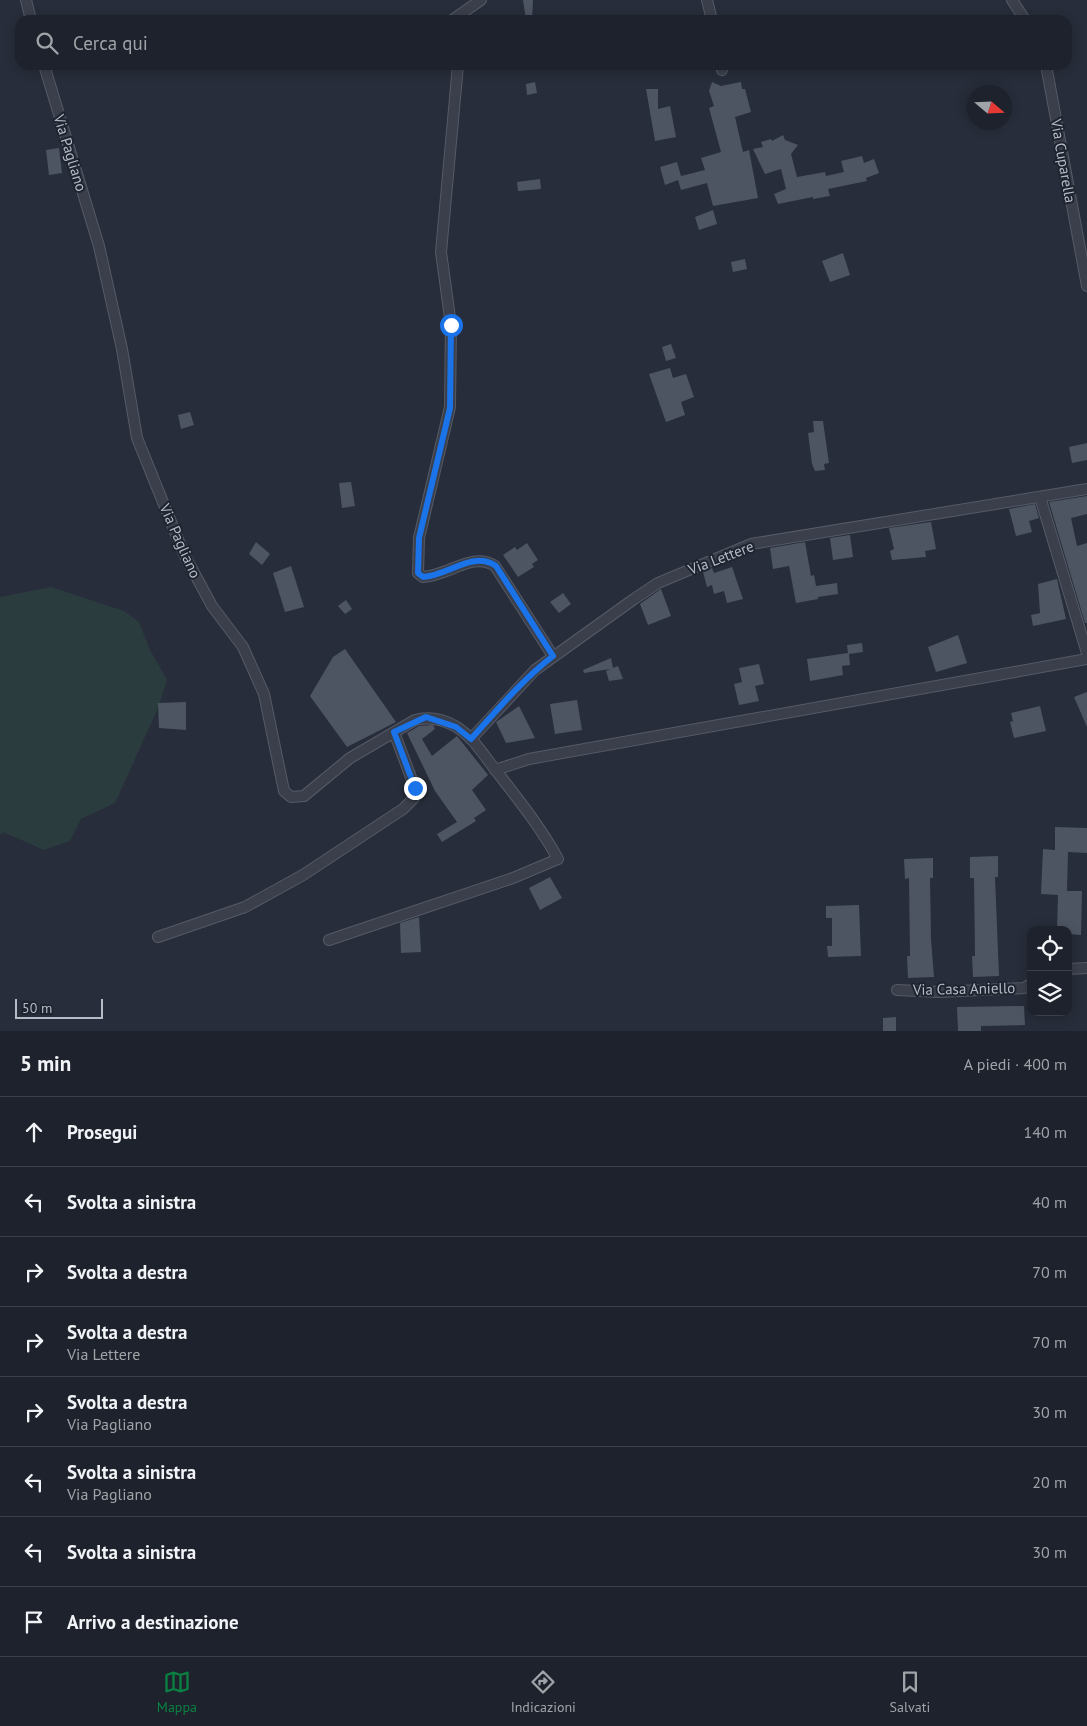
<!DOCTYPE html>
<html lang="it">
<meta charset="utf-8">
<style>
:root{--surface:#1d222c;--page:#252a34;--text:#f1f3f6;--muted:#a0a4a9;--line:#3b3f48;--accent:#0b8043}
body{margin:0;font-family:"PT Sans",sans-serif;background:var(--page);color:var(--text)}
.controls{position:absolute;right:15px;bottom:15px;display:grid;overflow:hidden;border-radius:10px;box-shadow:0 2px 12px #0003}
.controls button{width:45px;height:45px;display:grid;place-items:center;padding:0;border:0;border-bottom:1px solid var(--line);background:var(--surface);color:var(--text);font:25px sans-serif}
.compass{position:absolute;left:967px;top:85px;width:45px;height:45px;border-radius:50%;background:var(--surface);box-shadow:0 2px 12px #0003;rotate:109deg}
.scale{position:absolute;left:15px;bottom:12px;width:88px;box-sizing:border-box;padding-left:5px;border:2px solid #b6bbc6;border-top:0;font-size:14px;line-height:18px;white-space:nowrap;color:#b6bbc6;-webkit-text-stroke:4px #1f2530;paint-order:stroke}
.stop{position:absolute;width:15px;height:15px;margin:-11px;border:4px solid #1a73e8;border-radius:50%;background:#fff}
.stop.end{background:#1a73e8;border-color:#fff;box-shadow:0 1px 5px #0008}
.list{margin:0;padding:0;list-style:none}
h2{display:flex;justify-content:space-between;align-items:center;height:65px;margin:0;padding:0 20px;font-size:21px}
h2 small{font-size:16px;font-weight:400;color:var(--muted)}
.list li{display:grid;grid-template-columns:32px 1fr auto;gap:15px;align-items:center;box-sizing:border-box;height:70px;padding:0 20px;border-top:1px solid var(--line)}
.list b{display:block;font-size:19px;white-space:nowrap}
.list p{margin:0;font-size:16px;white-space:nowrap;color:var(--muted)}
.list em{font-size:16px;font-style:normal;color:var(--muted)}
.icon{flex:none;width:28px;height:28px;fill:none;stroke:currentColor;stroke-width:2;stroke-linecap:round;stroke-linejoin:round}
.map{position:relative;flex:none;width:1087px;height:1031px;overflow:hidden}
.search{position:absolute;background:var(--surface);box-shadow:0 2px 12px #0003;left:15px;right:15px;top:15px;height:55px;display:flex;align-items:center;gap:12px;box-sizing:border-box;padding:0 18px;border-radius:15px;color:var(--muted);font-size:19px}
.sheet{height:625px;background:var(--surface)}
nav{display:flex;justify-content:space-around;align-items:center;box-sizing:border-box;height:70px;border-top:1px solid var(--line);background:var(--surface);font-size:14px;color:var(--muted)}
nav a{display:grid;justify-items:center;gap:2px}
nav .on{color:var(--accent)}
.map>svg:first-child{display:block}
</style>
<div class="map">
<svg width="1087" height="1031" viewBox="0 0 1087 1031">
<rect width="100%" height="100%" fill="#272d3a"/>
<path fill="#2b3c3f" d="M51,587L124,611L139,622L150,650L167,680L158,708L115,803L81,819L70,841L44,850L3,832L0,835V597Z"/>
<g fill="#4d5563">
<path d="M523,0H533L532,20H526Z"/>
<path d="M535,82L537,93L527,95L526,84Z"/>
<path d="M712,82L721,86L741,82L742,89H745L751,112L735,117L743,152L749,150L758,198L713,206L707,183L681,190L678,180L665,185L660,167L677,162L681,176L705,170L701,158L721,152L709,108L714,106L709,91Z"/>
<path d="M646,89H658V109L670,106L676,137L655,141Z"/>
<path d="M783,135L785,140L798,145L791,154L797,177L825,172L826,176L844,172L841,161L862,156L864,163L874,159L879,173L866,178L867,181L828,189L830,196L813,199V197L778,204L774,194L786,189L781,169L765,174L753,149L763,147L761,142L771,139L772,141Z"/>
<path d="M59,148L62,173L49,175L46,150Z"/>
<path d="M540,179L541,189L518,191L517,182Z"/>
<path d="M713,210L717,224L699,230L695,217Z"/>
<path d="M843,253L850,275L830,282L822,261Z"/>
<path d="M745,259L747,269L733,272L731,262Z"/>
<path d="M671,344L676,358L666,361L662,347Z"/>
<path d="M670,368L673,378L686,374L694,397L681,402L685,415L666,422L649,374Z"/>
<path d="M190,412L194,425L181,429L178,415Z"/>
<path d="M813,421H823L829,463L824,464L825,470L815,471L812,464L808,433L814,432Z"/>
<path d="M1087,443V460L1072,463L1069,447Z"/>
<path d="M351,482L355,506L342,508L339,483Z"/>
<path d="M1087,496V514L1071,518L1077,546L1087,543V623H1085L1049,502Z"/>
<path d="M1035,504L1039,518L1029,521L1032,532L1016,536L1009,509Z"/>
<path d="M931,522L936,549L925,551L926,557L892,560L890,551L894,549L889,528Z"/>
<path d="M850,535L853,557L833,560L830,538Z"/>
<path d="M256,542L270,554L262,565L249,554Z"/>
<path d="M805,542L811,576L814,575L816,586L837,583L838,594L818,597V599L796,603L789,566L773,569L770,548Z"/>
<path d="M527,543L538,560L532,564L534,567L518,577L503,555L515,547L517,550Z"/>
<path d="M291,566L304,607L285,612L273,573Z"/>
<path d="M732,567L743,599L727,603L724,591L714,594L712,585L707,587L703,572L712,568L714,573Z"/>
<path d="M1057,579L1066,619L1033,626L1031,615L1040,613L1038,584Z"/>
<path d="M661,589L671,616L648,625L640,604Z"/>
<path d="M563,593L571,604L559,613L550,602Z"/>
<path d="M346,600L352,609L345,614L338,606Z"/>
<path d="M958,635L967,663L936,672L928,647Z"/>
<path d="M862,643L863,652L849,654L850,665L842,666L843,675L810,681L807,659L848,653L847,645Z"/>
<path d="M345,649L396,722L347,747L310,696L333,657Z"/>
<path d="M611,658L613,668L618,666L623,679L609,681L606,671L610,669L584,673L583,670Z"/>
<path d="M759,664L764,684L755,686L759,701L739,705L734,684L742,682L739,668Z"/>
<path d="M1087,692V727L1074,697Z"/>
<path d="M577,700L582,730L555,734L550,704Z"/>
<path d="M186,702V730L159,728L158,703Z"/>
<path d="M519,706L535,738L506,743L496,722Z"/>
<path d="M1040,706L1046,731L1014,738L1010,722L1013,721L1011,713Z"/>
<path d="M433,725L435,729L422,739L432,756L457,736L488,775L472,790L486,810L474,818L476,821L442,842L437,834L457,822L435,791L407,733L419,726Z"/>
<path d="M1055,827L1087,828V853L1068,852L1067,891H1082L1081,935L1068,934V930H1057L1058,895L1041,894L1043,849L1055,850Z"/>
<path d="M998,856V877H995L999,976L973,977L972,956H975L974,878H970V857Z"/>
<path d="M933,858V878H930L931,939L934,977L908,978L907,956H910L909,878L905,879L904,859Z"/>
<path d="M550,877L562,898L540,910L529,888Z"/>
<path d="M859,905L861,956L828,957L827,946H832V918H826V906Z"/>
<path d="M419,917L421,952L401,953L400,923Z"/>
<path d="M1024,1006L1025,1025L981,1026V1031H958L957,1007Z"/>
<path d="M896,1017V1031H883V1018Z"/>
</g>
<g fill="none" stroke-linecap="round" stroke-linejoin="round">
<g stroke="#555b66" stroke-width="12">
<g id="minor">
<path d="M26,0L31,20"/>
<path d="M707,0L712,20"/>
<path d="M1012,0L1025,20"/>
<path d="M452,20L481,0"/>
<path d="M44,65L99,246L122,349L137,438L184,554L212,606L243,647L264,694L284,791L291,797L304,796L350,758L415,720C430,716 442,719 455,726C472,736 483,754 494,768C517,798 540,826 558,859L513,878L329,940"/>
<path d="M458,65L441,252L451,325L450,407L419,538L418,573L423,577C448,576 473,551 495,566L553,656"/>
<path d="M721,65L722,70"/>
<path d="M1046,65L1087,286"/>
<path d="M1040,497L1087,653"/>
<path d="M471,739L535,670L634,599L658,583L751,544L1087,489"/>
<path d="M495,770L529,759L1087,659"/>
<path d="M158,937L245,907L303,875L403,809L414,798L415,788L394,732"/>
<path d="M1068,969L1087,968"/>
<path d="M897,990L939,992L1024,988L1031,984"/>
</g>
</g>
<use href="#minor" stroke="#3a3f4b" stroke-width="10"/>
</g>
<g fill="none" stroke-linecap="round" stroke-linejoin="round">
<path stroke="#1a73e8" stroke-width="6" d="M415,788L394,732L426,717L456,727L471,739C497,710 522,680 553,656L496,566C473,550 448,576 423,577L418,573L419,538L450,408L451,325"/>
</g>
<g text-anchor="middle" stroke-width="4" stroke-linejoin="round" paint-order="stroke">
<g font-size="15" fill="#b6bbc6" stroke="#1f2530">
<text transform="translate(70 153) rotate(73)" y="5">Via Pagliano</text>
<text transform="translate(1063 161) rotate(80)" y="5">Via Cuparella</text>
<text transform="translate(180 541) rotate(66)" y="5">Via Pagliano</text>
<text transform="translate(721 558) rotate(-21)" y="5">Via Lettere</text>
<text transform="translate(964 989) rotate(-1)" y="5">Via Casa Aniello</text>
</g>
</g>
</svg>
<div class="controls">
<button><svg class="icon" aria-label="locate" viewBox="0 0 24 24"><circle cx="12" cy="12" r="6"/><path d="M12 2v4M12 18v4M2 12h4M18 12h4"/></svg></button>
<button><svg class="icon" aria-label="layers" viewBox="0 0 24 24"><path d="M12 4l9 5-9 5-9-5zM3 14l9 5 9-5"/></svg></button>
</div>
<svg class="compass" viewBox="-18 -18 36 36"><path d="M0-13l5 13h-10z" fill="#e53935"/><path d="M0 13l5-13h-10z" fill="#a0a4a9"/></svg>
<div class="scale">50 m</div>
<div class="stop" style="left:451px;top:325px"></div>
<div class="stop end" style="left:415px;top:788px"></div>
<div class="search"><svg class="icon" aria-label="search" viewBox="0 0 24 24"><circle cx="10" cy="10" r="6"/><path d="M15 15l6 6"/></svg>Cerca qui</div>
</div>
<section class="sheet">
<h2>5 min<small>A piedi · 400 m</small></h2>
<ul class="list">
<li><svg class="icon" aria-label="ahead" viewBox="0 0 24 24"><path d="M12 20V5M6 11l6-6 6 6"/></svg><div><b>Prosegui</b></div><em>140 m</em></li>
<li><svg class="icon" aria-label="left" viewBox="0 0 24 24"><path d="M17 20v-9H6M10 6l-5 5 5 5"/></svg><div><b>Svolta a sinistra</b></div><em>40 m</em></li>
<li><svg class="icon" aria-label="right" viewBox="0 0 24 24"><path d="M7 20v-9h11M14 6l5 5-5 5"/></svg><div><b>Svolta a destra</b></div><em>70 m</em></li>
<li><svg class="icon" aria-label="right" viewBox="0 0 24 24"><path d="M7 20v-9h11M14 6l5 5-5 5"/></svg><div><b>Svolta a destra</b><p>Via Lettere</p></div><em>70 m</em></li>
<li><svg class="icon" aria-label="right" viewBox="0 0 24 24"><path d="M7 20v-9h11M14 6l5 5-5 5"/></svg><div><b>Svolta a destra</b><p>Via Pagliano</p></div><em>30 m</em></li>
<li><svg class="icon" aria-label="left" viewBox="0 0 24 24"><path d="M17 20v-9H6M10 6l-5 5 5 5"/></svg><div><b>Svolta a sinistra</b><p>Via Pagliano</p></div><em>20 m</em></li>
<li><svg class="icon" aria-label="left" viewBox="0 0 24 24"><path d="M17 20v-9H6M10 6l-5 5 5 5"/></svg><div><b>Svolta a sinistra</b></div><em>30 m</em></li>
<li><svg class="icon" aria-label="arrive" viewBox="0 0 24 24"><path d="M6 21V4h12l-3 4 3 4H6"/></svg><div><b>Arrivo a destinazione</b></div></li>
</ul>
</section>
<nav>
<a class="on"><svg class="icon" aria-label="map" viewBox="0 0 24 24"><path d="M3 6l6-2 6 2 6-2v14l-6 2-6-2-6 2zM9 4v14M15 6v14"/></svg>Mappa</a>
<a><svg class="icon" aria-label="directions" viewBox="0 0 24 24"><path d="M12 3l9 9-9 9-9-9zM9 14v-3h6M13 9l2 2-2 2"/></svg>Indicazioni</a>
<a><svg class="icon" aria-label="saved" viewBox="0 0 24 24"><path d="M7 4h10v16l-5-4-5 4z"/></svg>Salvati</a>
</nav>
